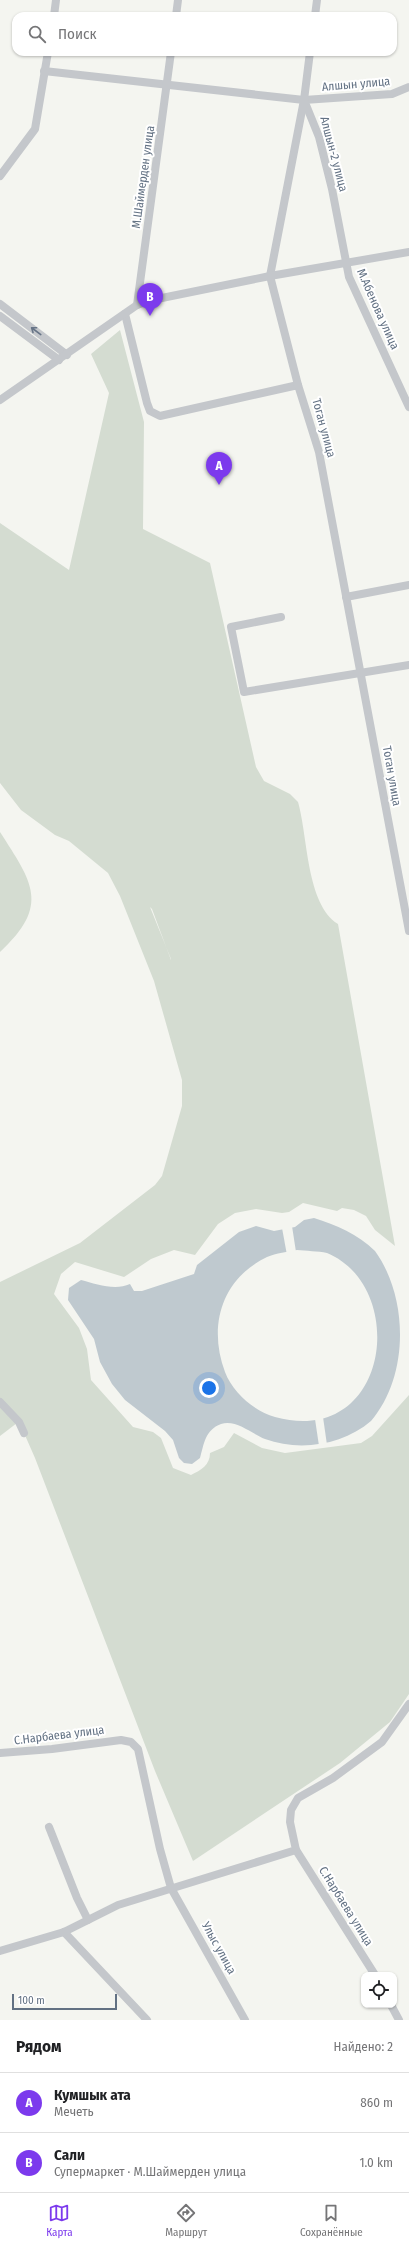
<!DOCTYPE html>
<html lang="ru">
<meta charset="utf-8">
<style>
:root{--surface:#fff;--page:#f6f6f6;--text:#202124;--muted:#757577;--line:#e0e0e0;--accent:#7c3aed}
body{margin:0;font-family:"Fira Sans Condensed",sans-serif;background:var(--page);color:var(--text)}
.controls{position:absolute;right:12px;bottom:12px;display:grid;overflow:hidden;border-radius:8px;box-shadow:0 1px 3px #0004}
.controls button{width:36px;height:36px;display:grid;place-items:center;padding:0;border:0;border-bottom:1px solid var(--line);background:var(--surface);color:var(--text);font:20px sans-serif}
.scale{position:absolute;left:12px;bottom:10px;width:105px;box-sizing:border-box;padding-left:4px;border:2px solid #627183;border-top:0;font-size:11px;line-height:14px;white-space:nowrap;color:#627183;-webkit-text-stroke:3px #fff;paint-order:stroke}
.you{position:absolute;left:209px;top:1388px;width:14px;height:14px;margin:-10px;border:3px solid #fff;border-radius:50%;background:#1a73e8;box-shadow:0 0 0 6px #1a73e833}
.badge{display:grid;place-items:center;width:26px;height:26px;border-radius:50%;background:var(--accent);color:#fff;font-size:13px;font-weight:700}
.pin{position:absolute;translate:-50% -33px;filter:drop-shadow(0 1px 2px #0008)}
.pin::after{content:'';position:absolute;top:21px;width:14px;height:12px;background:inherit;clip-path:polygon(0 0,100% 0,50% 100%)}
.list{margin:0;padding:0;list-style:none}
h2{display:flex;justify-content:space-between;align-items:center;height:52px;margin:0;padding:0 16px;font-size:17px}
h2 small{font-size:13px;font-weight:400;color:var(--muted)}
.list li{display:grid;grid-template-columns:26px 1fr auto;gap:12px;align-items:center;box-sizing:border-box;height:60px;padding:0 16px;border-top:1px solid var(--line)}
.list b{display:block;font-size:15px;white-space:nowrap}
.list p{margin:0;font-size:13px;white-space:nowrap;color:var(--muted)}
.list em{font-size:13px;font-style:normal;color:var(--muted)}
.icon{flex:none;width:22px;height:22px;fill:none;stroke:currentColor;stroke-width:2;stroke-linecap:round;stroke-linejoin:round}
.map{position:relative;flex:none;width:409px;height:2020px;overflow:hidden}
.search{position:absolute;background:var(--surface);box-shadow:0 1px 3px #0004;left:12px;right:12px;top:12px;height:44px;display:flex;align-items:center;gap:10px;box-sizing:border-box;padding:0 14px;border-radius:12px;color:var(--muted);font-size:15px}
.sheet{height:172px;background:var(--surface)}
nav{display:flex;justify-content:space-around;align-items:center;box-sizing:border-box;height:56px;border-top:1px solid var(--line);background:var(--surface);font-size:11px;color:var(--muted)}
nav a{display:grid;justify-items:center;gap:2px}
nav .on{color:var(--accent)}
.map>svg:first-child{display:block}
</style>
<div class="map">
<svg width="409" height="2020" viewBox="0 0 409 2020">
<rect width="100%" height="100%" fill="#f4f5f0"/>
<g fill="#d4dcd1" fill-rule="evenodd">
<path d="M120,330L144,422L143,529L210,563L256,767L264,781L290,794L298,802C308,836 306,904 338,924L395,1246L375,1230L366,1216L354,1210L342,1208L337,1211L303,1203L289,1212L282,1213L256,1209L235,1213L218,1224L195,1255L174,1250L151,1259L124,1277L75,1262L61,1274L54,1294L79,1328L87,1349L91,1380L133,1427L153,1432L161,1438L173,1468L191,1475C201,1470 210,1465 210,1453L224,1447L234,1433L262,1448L285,1453L361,1443L372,1436L409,1395V1694L390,1722L340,1763L193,1861L155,1771L35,1458L24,1433L0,1402V1282L80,1243L155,1185L162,1176L182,1106V1080L154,981L120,896L108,873L69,841L55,835L21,810L0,783V523L69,570L109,393L91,354ZM150,907L152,909L171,960V959Z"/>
<path d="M0,832C32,882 51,905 0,952Z"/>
<path d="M0,1406L17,1423L0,1436Z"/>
</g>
<path fill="#bfc9cf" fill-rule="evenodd" d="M314,1218C336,1225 358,1234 375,1251C409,1298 409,1377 371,1421C343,1445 300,1452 265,1439C252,1434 236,1419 221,1424C205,1430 204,1444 200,1458L192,1464L184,1463L179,1458L173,1440L165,1431L125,1400L112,1384L100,1362L94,1339L68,1300L69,1288L81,1280C96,1284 115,1291 130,1284L134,1291H142L194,1274L197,1265L239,1232L256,1226L274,1231L295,1227L304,1220ZM297,1250C306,1251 318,1251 327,1253C409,1287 390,1448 275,1417C254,1411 233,1393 225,1372C208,1327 221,1279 267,1257C276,1253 288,1252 297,1250Z"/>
<g fill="#f4f5f0">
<path d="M292,1226L296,1252L287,1255L282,1228Z"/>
<path d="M323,1417L327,1445L319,1446L315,1419Z"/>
</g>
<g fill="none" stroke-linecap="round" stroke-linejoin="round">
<g stroke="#c4c7cb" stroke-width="8">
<path d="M54,16L56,0"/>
<path d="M176,16L178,0"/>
<path d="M315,16L317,0"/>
<path d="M44,71L304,100L392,94L409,87"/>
<path d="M304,100L319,137L332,189L349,277L409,407"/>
<path d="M0,176L35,129L48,52"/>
<path d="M0,304L67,355"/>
<path d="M137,305L171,52"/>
<path d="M125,314L147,403L150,411L160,416L298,385L319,452L409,931"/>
<path d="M0,316L59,360"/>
<path d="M298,385L270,276L304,100L310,52"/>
<path d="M0,400L137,305L152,300L270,276L409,252"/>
<path d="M346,597L409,585"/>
<path d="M281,617L231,627L244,692L409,665"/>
<path d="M0,1402L19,1422L24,1433"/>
<path d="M0,1753L52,1749L121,1740L131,1742L138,1749L160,1849L171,1888L245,2020"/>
<path d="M49,1827L77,1898L88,1920"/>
<path d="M296,1850L375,1975"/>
<path d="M64,1932L147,2020"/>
<path d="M0,1951L64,1932L118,1905L296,1850L290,1822L291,1810L298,1798L333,1778L382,1742L409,1704"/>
<path d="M391,2005L399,2020"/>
</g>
</g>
<defs><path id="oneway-shaft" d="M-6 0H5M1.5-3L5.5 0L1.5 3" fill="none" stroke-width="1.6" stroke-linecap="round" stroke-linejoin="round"/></defs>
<use stroke="#677587" href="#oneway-shaft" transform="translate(36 331) rotate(-143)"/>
<g text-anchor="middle" stroke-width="4" stroke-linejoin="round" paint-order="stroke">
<g font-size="12" fill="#627183" stroke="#fff">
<text transform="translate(356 84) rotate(-5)" y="4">Алшын улица</text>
<text transform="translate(334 154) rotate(75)" y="4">Алшын-2 улица</text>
<text transform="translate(143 177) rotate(-82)" y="4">М.Шаймерден улица</text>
<text transform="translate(378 309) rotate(66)" y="4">М.Абенова улица</text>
<text transform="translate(324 428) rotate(75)" y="4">Тоган улица</text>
<text transform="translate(392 776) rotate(80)" y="4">Тоган улица</text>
<text transform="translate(59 1735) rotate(-7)" y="4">С.Нарбаева улица</text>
<text transform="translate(346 1906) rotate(58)" y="4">С.Нарбаева улица</text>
<text transform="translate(219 1948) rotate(61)" y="4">Улыс улица</text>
</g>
</g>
</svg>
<div class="controls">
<button><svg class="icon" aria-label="locate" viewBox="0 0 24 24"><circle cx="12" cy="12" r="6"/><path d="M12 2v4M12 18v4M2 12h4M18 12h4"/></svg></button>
</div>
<div class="scale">100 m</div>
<div class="you"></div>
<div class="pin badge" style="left:219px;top:485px">A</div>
<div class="pin badge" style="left:150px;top:316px">B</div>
<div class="search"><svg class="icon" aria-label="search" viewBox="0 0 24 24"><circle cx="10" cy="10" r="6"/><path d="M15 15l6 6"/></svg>Поиск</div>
</div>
<section class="sheet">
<h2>Рядом<small>Найдено: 2</small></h2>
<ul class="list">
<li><span class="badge">A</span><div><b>Кумшык ата</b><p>Мечеть</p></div><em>860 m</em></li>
<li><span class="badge">B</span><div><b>Сали</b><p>Супермаркет · М.Шаймерден улица</p></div><em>1.0 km</em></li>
</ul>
</section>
<nav>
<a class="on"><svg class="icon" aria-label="map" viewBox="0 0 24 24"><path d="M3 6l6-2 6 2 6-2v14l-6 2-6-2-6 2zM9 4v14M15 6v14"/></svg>Карта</a>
<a><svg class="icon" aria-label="directions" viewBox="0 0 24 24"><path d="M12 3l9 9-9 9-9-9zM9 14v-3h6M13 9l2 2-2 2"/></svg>Маршрут</a>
<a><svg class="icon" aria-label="saved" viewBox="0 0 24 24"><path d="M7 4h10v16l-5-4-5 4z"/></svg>Сохранённые</a>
</nav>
